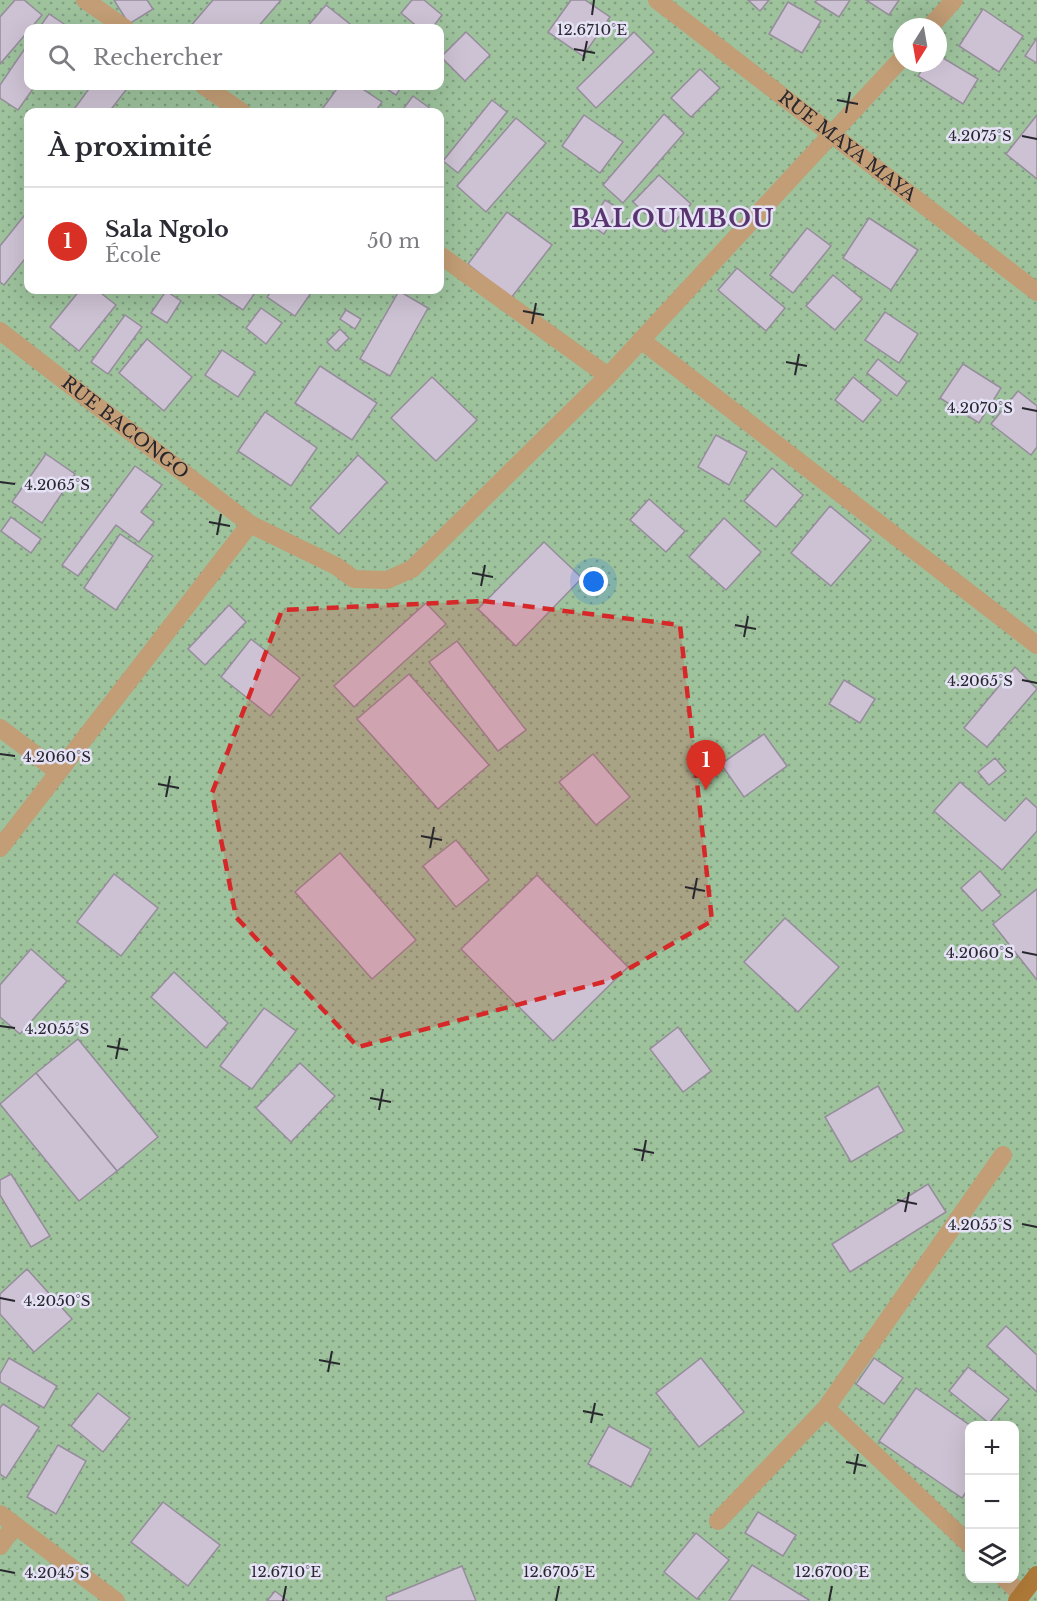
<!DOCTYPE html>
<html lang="fr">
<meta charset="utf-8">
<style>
:root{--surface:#fff;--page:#f2f2f3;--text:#2b2b33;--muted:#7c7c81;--line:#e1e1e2;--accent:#d93025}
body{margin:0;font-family:"Libre Baskerville",serif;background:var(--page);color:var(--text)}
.controls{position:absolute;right:18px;bottom:18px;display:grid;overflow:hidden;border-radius:12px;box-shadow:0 6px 24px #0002}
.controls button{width:54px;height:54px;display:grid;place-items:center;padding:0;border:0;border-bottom:2px solid var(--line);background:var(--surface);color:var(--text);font:30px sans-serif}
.compass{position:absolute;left:893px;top:18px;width:54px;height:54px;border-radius:50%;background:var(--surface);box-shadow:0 6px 24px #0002;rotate:191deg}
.you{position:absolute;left:594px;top:582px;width:21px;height:21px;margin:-15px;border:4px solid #fff;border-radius:50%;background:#1a73e8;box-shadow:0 0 0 9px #1a73e833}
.badge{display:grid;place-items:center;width:39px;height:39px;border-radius:50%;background:var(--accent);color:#fff;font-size:20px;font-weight:700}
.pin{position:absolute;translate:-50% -50px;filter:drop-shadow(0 2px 3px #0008)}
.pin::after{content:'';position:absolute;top:32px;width:21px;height:18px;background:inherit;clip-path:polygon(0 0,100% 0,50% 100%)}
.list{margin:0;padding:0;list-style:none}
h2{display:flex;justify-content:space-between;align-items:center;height:78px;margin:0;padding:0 24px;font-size:26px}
h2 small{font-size:20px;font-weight:400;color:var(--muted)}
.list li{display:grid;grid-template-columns:39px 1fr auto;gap:18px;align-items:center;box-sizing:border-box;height:108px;padding:0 24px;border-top:2px solid var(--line)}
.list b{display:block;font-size:22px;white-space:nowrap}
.list p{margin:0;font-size:20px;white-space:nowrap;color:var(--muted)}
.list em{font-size:20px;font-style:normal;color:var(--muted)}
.icon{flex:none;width:33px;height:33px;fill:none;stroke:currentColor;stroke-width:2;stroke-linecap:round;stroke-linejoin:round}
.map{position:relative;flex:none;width:1037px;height:1601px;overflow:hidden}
.search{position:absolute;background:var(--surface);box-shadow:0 6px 24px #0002;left:24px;top:24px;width:420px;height:66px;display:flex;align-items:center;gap:15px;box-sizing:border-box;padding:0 21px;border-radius:12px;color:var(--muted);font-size:22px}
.panel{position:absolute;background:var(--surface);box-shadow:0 6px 24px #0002;left:24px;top:108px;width:420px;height:186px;border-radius:12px}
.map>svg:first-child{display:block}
</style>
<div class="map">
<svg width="1037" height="1601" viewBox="0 0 1037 1601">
<defs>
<pattern id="grass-dots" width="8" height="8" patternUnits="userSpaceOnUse" patternTransform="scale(1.5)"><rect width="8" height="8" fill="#9dc29c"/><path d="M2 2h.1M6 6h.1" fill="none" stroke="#809e80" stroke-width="1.8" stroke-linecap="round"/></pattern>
</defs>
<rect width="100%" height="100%" fill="#e6e2f6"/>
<path fill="url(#grass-dots)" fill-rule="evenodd" d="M0,0H1037V1601H0ZM902,27H938V63H902ZM28,28H440V86H28ZM28,112H440V290H28ZM970,1426H1014V1578H970Z"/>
<g fill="#cdc2d3" stroke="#968c9c" stroke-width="1.5">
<path d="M15,0H24L42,15L0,64V17Z"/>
<path d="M114,0H147L153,9L129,24Z"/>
<path d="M213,0H281L257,28H189Z"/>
<path d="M412,0H424L442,15L432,28H419L401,13Z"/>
<path d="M571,0H585L610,17L583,56L548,32Z"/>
<path d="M748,0H769L760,11Z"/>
<path d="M817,0H850L839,17L815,2Z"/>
<path d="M866,0H899L889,15Z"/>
<path d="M788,2L821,21L802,53L769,34Z"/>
<path d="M326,5L355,28H306Z"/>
<path d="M983,9L1023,36L999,72L959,46Z"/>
<path d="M49,14L70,28H39Z"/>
<path d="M466,32L490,55L465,81L441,57Z"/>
<path d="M634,32L654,52L596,108L577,88Z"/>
<path d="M1037,38V63L1025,56Z"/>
<path d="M28,44V86H35L18,110L0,98V85Z"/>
<path d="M938,55L978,79L963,104L918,76L926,63H938Z"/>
<path d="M700,69L720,88L691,117L671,98Z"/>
<path d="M91,86H129L109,112H72Z"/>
<path d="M339,86H358L382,102L375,112H320Z"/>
<path d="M382,86H402L396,95Z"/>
<path d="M413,96L435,112H401Z"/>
<path d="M492,100L507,112L458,173L443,161Z"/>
<path d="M664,114L684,133L623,203L603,185Z"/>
<path d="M584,115L623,142L600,173L562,146Z"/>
<path d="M1037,115V179L1006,154Z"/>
<path d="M516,118L546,143L486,212L457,186Z"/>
<path d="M659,175L691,204L665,232L633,202Z"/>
<path d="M605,200L620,209L604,234L589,224Z"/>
<path d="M28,211V255L4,285L0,282V246Z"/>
<path d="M507,212L552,245L511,298L468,264Z"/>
<path d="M869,218L918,250L891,290L843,258Z"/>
<path d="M807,228L831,246L793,293L770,275Z"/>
<path d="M737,268L785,308L766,331L718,290Z"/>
<path d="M833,275L862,299L835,330L806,306Z"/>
<path d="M80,290H97L116,305L79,351L50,327Z"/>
<path d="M212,290H257L243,310Z"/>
<path d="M272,290H313L295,316L267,297Z"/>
<path d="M166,291L181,301L167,323L151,313Z"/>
<path d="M399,291L428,308L390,376L360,359Z"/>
<path d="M261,308L282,323L266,344L246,328Z"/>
<path d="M346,310L361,319L355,329L340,319Z"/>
<path d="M885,312L918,334L899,363L865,340Z"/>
<path d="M125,315L142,327L108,374L91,362Z"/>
<path d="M340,329L349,338L336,351L327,342Z"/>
<path d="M147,339L192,377L164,411L119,373Z"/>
<path d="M222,350L255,372L238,397L205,375Z"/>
<path d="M878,359L907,382L897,396L867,373Z"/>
<path d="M963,364L1001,388L979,423L940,398Z"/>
<path d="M320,366L377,403L352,440L295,403Z"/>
<path d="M432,377L477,420L436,461L391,418Z"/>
<path d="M853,377L881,400L863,422L835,400Z"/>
<path d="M1018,391L1037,406V447L1031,455L991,424Z"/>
<path d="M265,412L317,448L291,486L238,451Z"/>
<path d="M716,435L747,452L729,485L698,467Z"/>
<path d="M46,454L75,474L42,523L12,502Z"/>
<path d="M358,455L387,482L339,534L310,508Z"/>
<path d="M135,466L162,485L141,512L154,522L139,542L116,525L78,576L62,565Z"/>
<path d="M772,468L803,495L776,527L744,501Z"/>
<path d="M649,499L685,531L666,552L630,520Z"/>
<path d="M830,506L871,540L831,586L791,553Z"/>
<path d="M11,517L41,539L31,553L1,531Z"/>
<path d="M724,518L761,552L726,590L689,557Z"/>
<path d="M120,534L153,556L116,610L84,588Z"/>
<path d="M544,542L582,578L516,646L478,609Z"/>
<path d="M426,603L446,624L354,707L334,686Z"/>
<path d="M229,605L246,622L205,665L188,649Z"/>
<path d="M251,639L300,678L270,716L221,677Z"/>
<path d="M457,641L526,730L498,751L429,662Z"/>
<path d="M1015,667L1037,689L987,747L964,728Z"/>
<path d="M409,674L489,765L438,809L357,719Z"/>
<path d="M844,680L875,699L860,723L829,704Z"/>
<path d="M764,734L787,766L744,797L721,764Z"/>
<path d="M593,754L630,797L596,825L559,782Z"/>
<path d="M995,758L1006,771L989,785L978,772Z"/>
<path d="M960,782L1005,821L1026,798L1037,808V831L1002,870L934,811Z"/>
<path d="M456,840L489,880L456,907L423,866Z"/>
<path d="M340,853L416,940L372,979L295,892Z"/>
<path d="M980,871L1001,895L982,911L961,888Z"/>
<path d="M114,874L158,908L121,956L77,922Z"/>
<path d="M537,875L628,967L553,1041L461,949Z"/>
<path d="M1037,889V980L993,924Z"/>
<path d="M785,918L839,967L798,1012L744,962Z"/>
<path d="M31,949L67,981L20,1034L0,1017V985Z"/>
<path d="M174,972L228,1023L206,1048L151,997Z"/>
<path d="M264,1008L296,1031L252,1089L220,1066Z"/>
<path d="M678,1027L711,1071L683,1092L650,1049Z"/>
<path d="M78,1039L158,1137L117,1171L36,1073Z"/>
<path d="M300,1063L335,1096L291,1142L256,1108Z"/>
<path d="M36,1073L117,1171L79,1201L0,1104Z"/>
<path d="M878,1086L904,1131L851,1162L825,1117Z"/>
<path d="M11,1174L50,1236L31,1247L0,1195V1180Z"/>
<path d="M928,1184L946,1212L850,1272L832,1244Z"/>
<path d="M27,1269L72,1319L34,1352L0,1314V1294Z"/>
<path d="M1006,1326L1037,1355V1392L987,1346Z"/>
<path d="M9,1358L57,1386L44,1408L0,1382V1374Z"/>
<path d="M701,1358L744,1412L699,1447L656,1393Z"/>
<path d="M874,1358L903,1378L884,1404L856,1384Z"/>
<path d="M968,1367L1009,1399L989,1423L949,1391Z"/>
<path d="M916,1388L971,1426L970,1486L962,1498L879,1441Z"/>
<path d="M98,1393L130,1418L103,1452L71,1426Z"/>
<path d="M3,1404L39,1427L6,1478L0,1474V1408Z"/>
<path d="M609,1426L651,1449L631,1487L588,1464Z"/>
<path d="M58,1445L86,1461L56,1514L27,1497Z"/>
<path d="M163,1502L220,1545L188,1586L131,1542Z"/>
<path d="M758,1512L796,1535L783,1556L745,1533Z"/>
<path d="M696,1533L729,1560L697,1599L664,1572Z"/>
<path d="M752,1565L809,1600V1601H729Z"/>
<path d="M462,1566L476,1601H387L386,1597Z"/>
<path d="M275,1591L288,1601H267Z"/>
</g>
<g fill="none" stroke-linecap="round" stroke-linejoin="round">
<g stroke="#c29d75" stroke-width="18">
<path d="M85,0L125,28"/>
<path id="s1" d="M657,0L1037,292"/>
<path d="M930,27L954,0"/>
<path d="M204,86L242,112"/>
<path d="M440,255L608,376"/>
<path id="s2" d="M0,331L250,524L336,566L354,579L387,580L412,569L608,376L902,58"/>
<path d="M641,340L1037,645"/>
<path d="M0,728L57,771"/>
<path d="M0,848L250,524"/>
<path d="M826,1408L970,1545"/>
<path d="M0,1514L116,1601"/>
<path d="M718,1521L826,1408L1003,1155"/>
<path d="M0,1546L14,1526"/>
<path d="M1004,1578L1022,1595"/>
</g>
<path stroke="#ae7938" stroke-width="18" d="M1017,1601L1037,1575"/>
</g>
<path fill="#d62828" fill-opacity="0.2" stroke="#d62828" stroke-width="4.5" stroke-dasharray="12 8" stroke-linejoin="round" d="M483,601L680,625L712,921L607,981L358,1047L236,917L212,793L282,610Z"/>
<path fill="none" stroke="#28272e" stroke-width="2" d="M592,15L594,0M574,49L595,53M583,61L587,41M837,100L858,104M846,113L850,92M1022,136L1037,139M523,311L544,315M532,324L536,303M786,362L807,366M795,375L799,354M1022,408L1037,411M0,482L15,484M209,522L230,526M217,535L221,514M472,573L493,577M481,586L485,565M735,625L756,629M744,637L748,616M1022,680L1037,683M0,754L15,756M158,784L179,788M166,797L170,776M421,836L442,840M430,848L434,827M685,887L705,891M693,899L697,878M1022,952L1037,955M0,1026L15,1028M107,1046L128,1050M116,1059L120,1038M370,1098L391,1102M379,1110L383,1089M634,1149L654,1153M642,1161L646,1140M897,1200L917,1204M905,1212L909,1192M1022,1224L1037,1227M0,1298L15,1301M319,1360L340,1364M328,1372L332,1351M583,1411L603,1415M591,1423L595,1403M846,1462L866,1466M854,1474L858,1454M0,1570L15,1573M283,1601L286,1586M556,1601L559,1586M829,1601L832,1586"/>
<g text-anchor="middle" stroke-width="5" stroke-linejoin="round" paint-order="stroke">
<g font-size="18" fill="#28272e" stroke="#e6e2f6">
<text dy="6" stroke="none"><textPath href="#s1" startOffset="240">RUE MAYA MAYA</textPath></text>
<text dy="6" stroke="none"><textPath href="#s2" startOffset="158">RUE BACONGO</textPath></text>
</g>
<g font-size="24" font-weight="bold" letter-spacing="1.5" fill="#58356e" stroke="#e6e2f6">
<text x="673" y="227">BALOUMBOU</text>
</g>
</g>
<g font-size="15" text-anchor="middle" fill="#28272e" stroke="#e6e2f6" stroke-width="5" stroke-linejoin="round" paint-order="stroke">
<text x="592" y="35">12.6710°E</text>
<text x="980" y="141">4.2075°S</text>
<text x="980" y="413">4.2070°S</text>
<text x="57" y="490">4.2065°S</text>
<text x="980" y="686">4.2065°S</text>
<text x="57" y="762">4.2060°S</text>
<text x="980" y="958">4.2060°S</text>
<text x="57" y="1034">4.2055°S</text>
<text x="980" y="1230">4.2055°S</text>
<text x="57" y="1306">4.2050°S</text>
<text x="286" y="1577">12.6710°E</text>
<text x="559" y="1577">12.6705°E</text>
<text x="832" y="1577">12.6700°E</text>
<text x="57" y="1578">4.2045°S</text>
</g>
</svg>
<div class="controls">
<button>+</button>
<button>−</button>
<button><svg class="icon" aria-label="layers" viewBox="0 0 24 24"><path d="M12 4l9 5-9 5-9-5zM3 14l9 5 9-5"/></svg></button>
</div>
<svg class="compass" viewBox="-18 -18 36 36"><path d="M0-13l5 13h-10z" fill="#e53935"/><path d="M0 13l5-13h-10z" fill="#7c7c81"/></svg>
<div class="you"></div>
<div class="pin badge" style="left:706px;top:790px">1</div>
<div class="search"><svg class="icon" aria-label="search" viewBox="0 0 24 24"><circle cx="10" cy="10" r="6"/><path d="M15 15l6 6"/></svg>Rechercher</div>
<section class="panel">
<h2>À proximité<small></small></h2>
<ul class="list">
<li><span class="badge">1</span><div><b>Sala Ngolo</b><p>École</p></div><em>50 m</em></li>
</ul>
</section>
</div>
